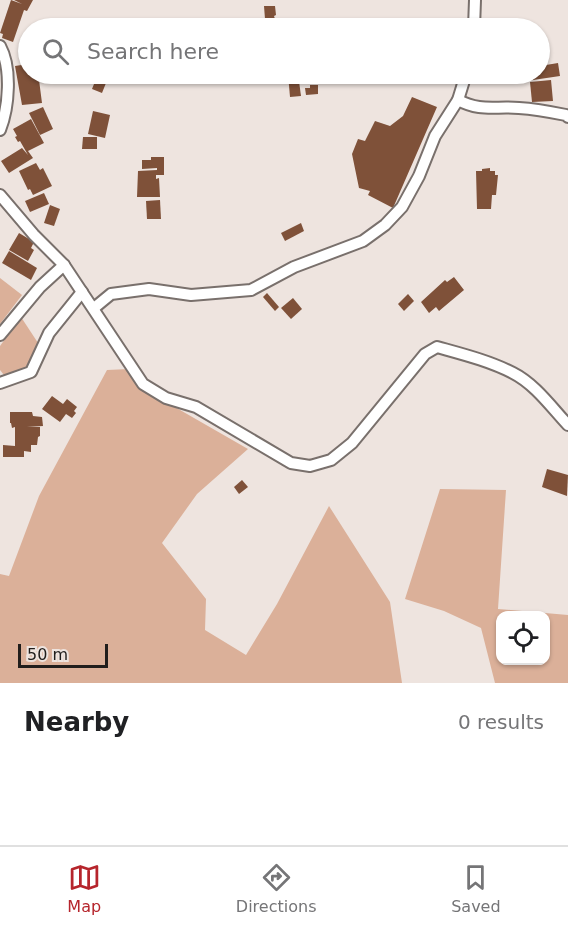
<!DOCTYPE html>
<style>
:root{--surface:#fff;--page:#f2f2f2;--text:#202124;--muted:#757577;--line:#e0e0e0;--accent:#b6252c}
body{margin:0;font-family:"DejaVu Sans",sans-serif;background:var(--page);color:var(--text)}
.controls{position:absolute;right:18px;bottom:18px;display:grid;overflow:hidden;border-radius:12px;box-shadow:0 2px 4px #0004}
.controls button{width:54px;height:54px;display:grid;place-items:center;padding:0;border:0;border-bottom:2px solid var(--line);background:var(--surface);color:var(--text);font:30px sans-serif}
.scale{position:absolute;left:18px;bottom:15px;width:90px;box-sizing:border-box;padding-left:6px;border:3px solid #211e1c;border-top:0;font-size:16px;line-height:21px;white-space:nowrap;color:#211e1c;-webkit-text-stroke:4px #eee4df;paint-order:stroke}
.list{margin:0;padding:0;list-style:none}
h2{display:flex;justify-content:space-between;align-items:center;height:78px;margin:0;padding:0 24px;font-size:26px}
h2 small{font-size:20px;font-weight:400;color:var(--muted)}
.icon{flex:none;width:33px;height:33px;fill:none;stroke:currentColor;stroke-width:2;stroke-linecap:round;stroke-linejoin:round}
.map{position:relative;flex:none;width:568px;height:683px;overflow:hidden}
.search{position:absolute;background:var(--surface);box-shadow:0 2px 4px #0004;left:18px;right:18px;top:18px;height:66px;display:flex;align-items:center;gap:15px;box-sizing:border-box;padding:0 21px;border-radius:33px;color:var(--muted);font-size:22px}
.sheet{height:162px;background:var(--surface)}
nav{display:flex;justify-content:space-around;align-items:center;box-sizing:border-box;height:84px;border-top:2px solid var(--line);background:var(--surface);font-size:16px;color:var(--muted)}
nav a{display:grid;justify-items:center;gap:3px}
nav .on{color:var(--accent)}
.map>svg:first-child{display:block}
</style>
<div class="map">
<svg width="568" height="683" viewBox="0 0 568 683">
<rect width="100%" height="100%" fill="#eee4df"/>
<g fill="#dbb099" fill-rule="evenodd">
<path d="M0,278L22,295L0,324Z"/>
<path d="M21,317L40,346L27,369L4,375L0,370V346Z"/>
<path d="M129,369L140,387L248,449L197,494L162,543L206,599L205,630L246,655L277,604L329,506L390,602L402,683H0V574L9,576L39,496L107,370Z"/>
<path d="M440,489L506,490L498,609L568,615V683H495L481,628L444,611L405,599ZM500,616H546V660H500Z"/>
</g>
<g fill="#7f5139">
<path d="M11,0L22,4L14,0H33L27,11L24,10L13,42L2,38L3,34L0,33Z"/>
<path d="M264,6H275L276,15L274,16L278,28H259L257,23L265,19Z"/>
<path d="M558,63L560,76L533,80L532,74H540V66Z"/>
<path d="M28,64V74H36L37,80H39L42,103L22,105L15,66Z"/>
<path d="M288,74H298L301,96L290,97Z"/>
<path d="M96,79L106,83L102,93L92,89Z"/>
<path d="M551,80L553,101L532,102L530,82Z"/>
<path d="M310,85H318V94L306,95L305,88H310Z"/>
<path d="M412,97L437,107L393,208L368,195L370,191L359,188L352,154L358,139L365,141L375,121L390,126L403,116Z"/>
<path d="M43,107L53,129L40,135L29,113Z"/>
<path d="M93,111L110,115L105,138L88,134Z"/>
<path d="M31,119L44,143L28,151L33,158L9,173L1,161L22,148L28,155L20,141L18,142L15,137L17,136L13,129Z"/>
<path d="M83,137H97V149H82Z"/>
<path d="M151,157H164V175H156V179L159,178L160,197H137L138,171L157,170V168L142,169V160H151Z"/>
<path d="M36,163L40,170L43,168L52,186L33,195L30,189L28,190L19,171Z"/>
<path d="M490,168V171H495V175H498L496,195H492L491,209H477L476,171H482V169Z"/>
<path d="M44,193L49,204L30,212L25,201Z"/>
<path d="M160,200L161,219H147L146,201Z"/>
<path d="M50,205L60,209L54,226L44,223Z"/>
<path d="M301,223L304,231L285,241L281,233Z"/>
<path d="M19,233L34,242L31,248L34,250L28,261L9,250Z"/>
<path d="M9,251L37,268L31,280L2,263Z"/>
<path d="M454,277L464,290L439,311L436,307L429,313L421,302L445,280L447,282Z"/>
<path d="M267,293L279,307L275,311L263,297Z"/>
<path d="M408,294L414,301L404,311L398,304Z"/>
<path d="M293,298L302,309L291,319L281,308Z"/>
<path d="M52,396L63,404L67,399L77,407L74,411L76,413L72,418L66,414L60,422L42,409Z"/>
<path d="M10,412H32L33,416L42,417L43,426L27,427H40V436L38,437L37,445H31V452L24,451V457H3V445L15,446V427L12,428L11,423H10Z"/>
<path d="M547,469L568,475L567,496L542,487Z"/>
<path d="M242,480L248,487L239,494L234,487Z"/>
</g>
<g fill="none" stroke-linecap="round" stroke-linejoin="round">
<g stroke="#79706c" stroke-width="14">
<g id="minor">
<path d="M474,28L475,0"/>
<path d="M0,46C12,68 9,107 0,130"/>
<path d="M458,100C481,112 494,106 519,108C535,109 551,112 566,115L568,117"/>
<path d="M0,195L34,235L64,265L143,384L166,398L196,407L291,463L310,466L331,460L352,443L425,354L437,347C462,354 490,361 513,373C535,384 552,408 568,425"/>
<path d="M94,308L111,294L149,289L191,295L251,290L294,267L363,241L385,225L402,207L419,176L435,136L458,100L466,74"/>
<path d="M0,335L40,287L64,265"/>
<path d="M0,383L31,372L49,333L82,292"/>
</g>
</g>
<use href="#minor" stroke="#fff" stroke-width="10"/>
</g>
</svg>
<div class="controls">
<button><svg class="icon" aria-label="locate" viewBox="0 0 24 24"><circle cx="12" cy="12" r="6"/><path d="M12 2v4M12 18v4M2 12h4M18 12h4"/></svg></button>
</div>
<div class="scale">50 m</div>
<div class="search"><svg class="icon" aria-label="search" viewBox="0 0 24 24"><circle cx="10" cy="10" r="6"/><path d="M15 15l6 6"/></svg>Search here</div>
</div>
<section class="sheet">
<h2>Nearby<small>0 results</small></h2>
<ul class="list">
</ul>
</section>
<nav>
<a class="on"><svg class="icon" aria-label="map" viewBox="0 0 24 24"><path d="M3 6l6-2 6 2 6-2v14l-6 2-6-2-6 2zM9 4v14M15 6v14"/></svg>Map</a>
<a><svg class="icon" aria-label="directions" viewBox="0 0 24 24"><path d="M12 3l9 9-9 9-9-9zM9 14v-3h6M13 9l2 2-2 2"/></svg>Directions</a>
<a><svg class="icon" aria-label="saved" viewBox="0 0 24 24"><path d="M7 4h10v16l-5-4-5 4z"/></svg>Saved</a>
</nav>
